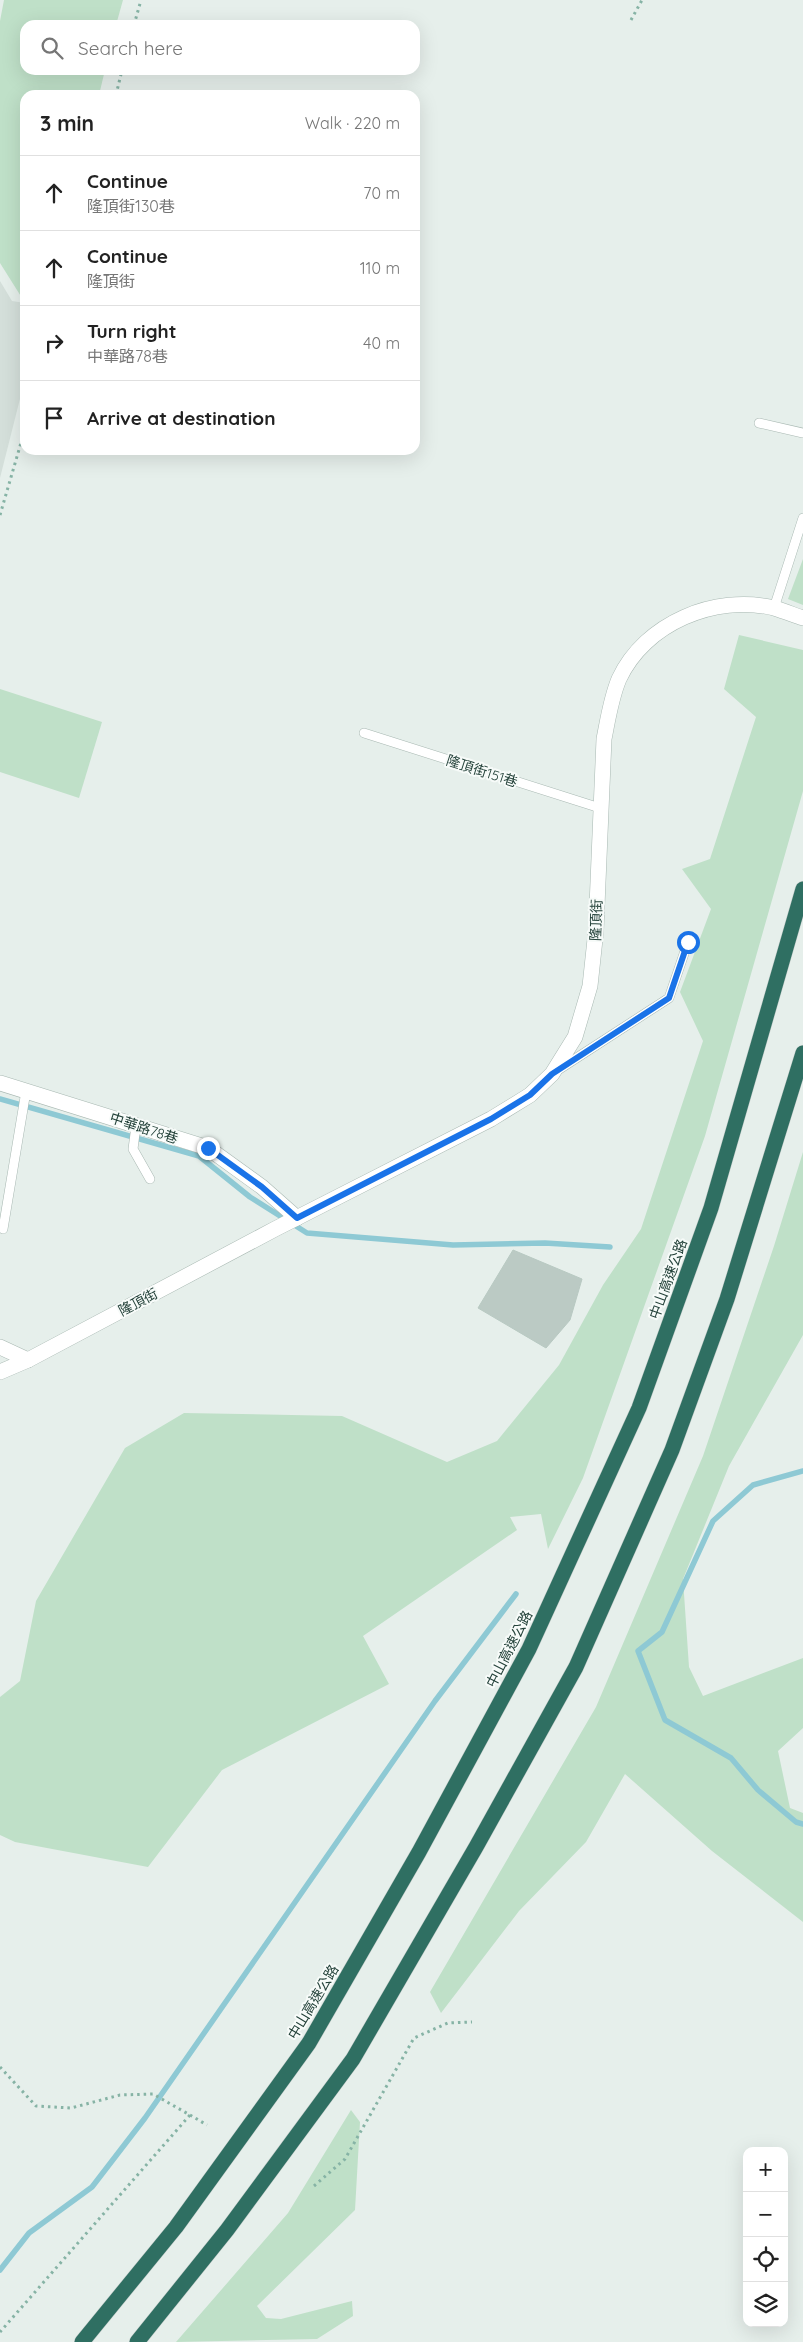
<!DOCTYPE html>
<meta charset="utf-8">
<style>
:root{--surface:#fff;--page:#f2f2f2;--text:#222;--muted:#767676;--line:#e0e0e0}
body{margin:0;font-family:Quicksand,"Noto Sans TC",sans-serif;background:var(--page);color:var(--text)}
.controls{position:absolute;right:15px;bottom:15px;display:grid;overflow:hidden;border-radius:10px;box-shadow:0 5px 20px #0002}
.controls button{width:45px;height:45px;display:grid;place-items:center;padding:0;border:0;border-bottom:1px solid var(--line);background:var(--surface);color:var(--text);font:25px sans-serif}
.stop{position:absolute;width:15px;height:15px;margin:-11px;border:4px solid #1a73e8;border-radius:50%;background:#fff}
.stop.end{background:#1a73e8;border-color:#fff;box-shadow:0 1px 5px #0008}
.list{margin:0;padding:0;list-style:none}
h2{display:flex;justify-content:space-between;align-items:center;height:65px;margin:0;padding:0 20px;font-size:21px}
h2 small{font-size:16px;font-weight:400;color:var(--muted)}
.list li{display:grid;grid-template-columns:32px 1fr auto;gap:15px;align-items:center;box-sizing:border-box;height:75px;padding:0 20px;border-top:1px solid var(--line)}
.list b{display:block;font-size:19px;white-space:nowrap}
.list p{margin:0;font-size:16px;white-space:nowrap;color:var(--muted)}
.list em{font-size:16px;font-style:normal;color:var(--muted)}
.icon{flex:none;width:28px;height:28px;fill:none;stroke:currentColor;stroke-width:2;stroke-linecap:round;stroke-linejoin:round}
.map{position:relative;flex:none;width:803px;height:2342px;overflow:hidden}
.search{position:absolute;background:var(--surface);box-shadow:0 5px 20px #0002;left:20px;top:20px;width:400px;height:55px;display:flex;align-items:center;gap:12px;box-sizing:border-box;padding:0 18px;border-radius:15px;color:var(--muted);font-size:19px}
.panel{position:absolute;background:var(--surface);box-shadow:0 5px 20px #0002;left:20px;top:90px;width:400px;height:365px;border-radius:15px}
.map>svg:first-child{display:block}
</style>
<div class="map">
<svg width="803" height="2342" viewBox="0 0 803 2342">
<rect width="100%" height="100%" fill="#e6efeb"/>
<path fill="#d4dfda" d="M0,281L12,301L25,303V379L0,478Z"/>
<g fill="#bfe0c8">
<path d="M4,0H123L116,25H25V70H105L99,95H25V298H22L0,263V21Z"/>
<path d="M803,559V605L788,599Z"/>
<path d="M739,635L803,650V791L705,1136L583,1478L548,1549L541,1514L510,1517L517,1530L363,1636L389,1684L222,1770L148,1867L15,1842L0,1835V1697L20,1681L36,1601L125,1448L184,1413L342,1416L447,1462L497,1441L559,1365L603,1285L641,1229L703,1041L680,992L711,909L682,869L710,859L756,717L724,689Z"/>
<path d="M0,689L102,722L79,798L0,772Z"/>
<path d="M803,1152V1335L729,1466L683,1579L689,1667L703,1696L803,1658V1728L778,1751L790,1808L803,1813V1922L712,1851L625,1774L586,1842L519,1911L441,2013L430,1992L596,1707L703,1456L774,1246Z"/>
<path d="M351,2110L360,2122L355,2210L257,2306L266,2318L281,2319L352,2301L353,2316L317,2339L176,2342L288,2213Z"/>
</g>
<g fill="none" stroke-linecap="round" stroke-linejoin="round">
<g stroke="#8ec9d4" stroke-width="5.5">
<path d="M0,1099L199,1156L250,1197L307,1233L453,1245L545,1243L610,1247"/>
<path d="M803,1471L753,1485L713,1521L662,1632L638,1651L665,1720L731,1758L758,1790L796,1822L803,1824"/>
<path d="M0,2270L29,2233L92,2187L145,2118L435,1701L516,1594"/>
</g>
</g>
<path fill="#bbcac4" stroke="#b8c9c2" d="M513,1250L582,1279L570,1320L546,1348L478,1308Z"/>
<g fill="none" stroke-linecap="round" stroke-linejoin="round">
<g stroke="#a8b8b2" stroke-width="10">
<g id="service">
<path d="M759,423L803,433"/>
<path d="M774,608L803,518"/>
<path d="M364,733L600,808"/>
<path d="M558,1070L669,998L688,942"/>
<path d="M136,1126L133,1149L150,1179"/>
<path d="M3,1229L26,1091"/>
</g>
</g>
<g stroke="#a8b8b2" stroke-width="16">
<g id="minor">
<path d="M0,1083L208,1148L262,1187L297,1218"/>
<path d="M0,1347L28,1360"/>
</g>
</g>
<g stroke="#a8b8b2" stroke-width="16">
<path id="tertiary" d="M0,1372L28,1360L275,1229L491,1119L530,1095L552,1074L575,1037L590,986L596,930L604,739C608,719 611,698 619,679C645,623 715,594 774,608C784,611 794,615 803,618"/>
</g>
<g stroke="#c2cac8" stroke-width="16">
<g id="motorway">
<path d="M82,2342L176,2227L309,2043L419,1852L529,1649L639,1408L711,1208L803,889"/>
<path d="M137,2342L227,2230L353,2059L476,1847L576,1667L672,1450L727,1299L803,1053"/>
</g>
</g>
<g stroke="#86b3a5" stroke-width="3" stroke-dasharray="2.5 4" stroke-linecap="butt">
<path d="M631,20L642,0"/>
<path d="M134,25L141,0"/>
<path d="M116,95L122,70"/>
<path d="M0,515L25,429"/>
<path d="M0,2067L36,2106L71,2108L120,2095L153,2094L190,2115L0,2332"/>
<path d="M190,2115L207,2125"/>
<path d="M314,2186L345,2159L414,2038L448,2023L472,2022"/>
</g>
<use href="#service" stroke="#fff" stroke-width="9"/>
<use href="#minor" stroke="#fff" stroke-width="15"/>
<use href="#tertiary" stroke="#fff" stroke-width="15"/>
<use href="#motorway" stroke="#2f6f62" stroke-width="15"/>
</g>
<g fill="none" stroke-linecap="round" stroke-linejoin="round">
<path stroke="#1a73e8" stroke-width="6" d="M208,1148L262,1187L297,1218L491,1119L530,1095L552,1074L669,998L688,942"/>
</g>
<g text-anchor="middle" stroke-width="4" stroke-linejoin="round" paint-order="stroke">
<g font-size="14" fill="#24423a" stroke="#f7fbf9">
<text transform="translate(482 771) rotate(18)" y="5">隆頂街151巷</text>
<text transform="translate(596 920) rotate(-88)" y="5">隆頂街</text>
<text transform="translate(144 1128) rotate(18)" y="5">中華路78巷</text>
<text transform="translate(668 1279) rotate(-70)" y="5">中山高速公路</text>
<text transform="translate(138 1302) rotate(-28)" y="5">隆頂街</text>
<text transform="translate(509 1649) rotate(-63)" y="5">中山高速公路</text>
<text transform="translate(313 2002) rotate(-59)" y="5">中山高速公路</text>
</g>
</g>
</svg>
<div class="controls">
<button>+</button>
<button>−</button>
<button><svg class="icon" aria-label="locate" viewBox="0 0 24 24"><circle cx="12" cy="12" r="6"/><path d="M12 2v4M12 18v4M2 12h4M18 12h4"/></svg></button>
<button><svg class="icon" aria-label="layers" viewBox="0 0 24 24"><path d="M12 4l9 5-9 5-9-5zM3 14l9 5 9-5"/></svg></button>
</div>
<div class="stop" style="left:688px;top:942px"></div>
<div class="stop end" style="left:208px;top:1148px"></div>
<div class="search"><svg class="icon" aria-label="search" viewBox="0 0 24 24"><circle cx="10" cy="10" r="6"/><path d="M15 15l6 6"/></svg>Search here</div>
<section class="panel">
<h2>3 min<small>Walk · 220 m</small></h2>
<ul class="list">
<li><svg class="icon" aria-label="ahead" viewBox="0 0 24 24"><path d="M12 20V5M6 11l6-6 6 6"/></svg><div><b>Continue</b><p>隆頂街130巷</p></div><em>70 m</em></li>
<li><svg class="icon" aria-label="ahead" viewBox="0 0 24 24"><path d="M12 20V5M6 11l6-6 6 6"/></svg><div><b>Continue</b><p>隆頂街</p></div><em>110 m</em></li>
<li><svg class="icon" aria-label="right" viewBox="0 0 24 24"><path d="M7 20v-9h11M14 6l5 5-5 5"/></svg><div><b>Turn right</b><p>中華路78巷</p></div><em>40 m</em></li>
<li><svg class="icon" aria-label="arrive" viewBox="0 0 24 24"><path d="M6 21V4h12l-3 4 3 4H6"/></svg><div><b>Arrive at destination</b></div></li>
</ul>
</section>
</div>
